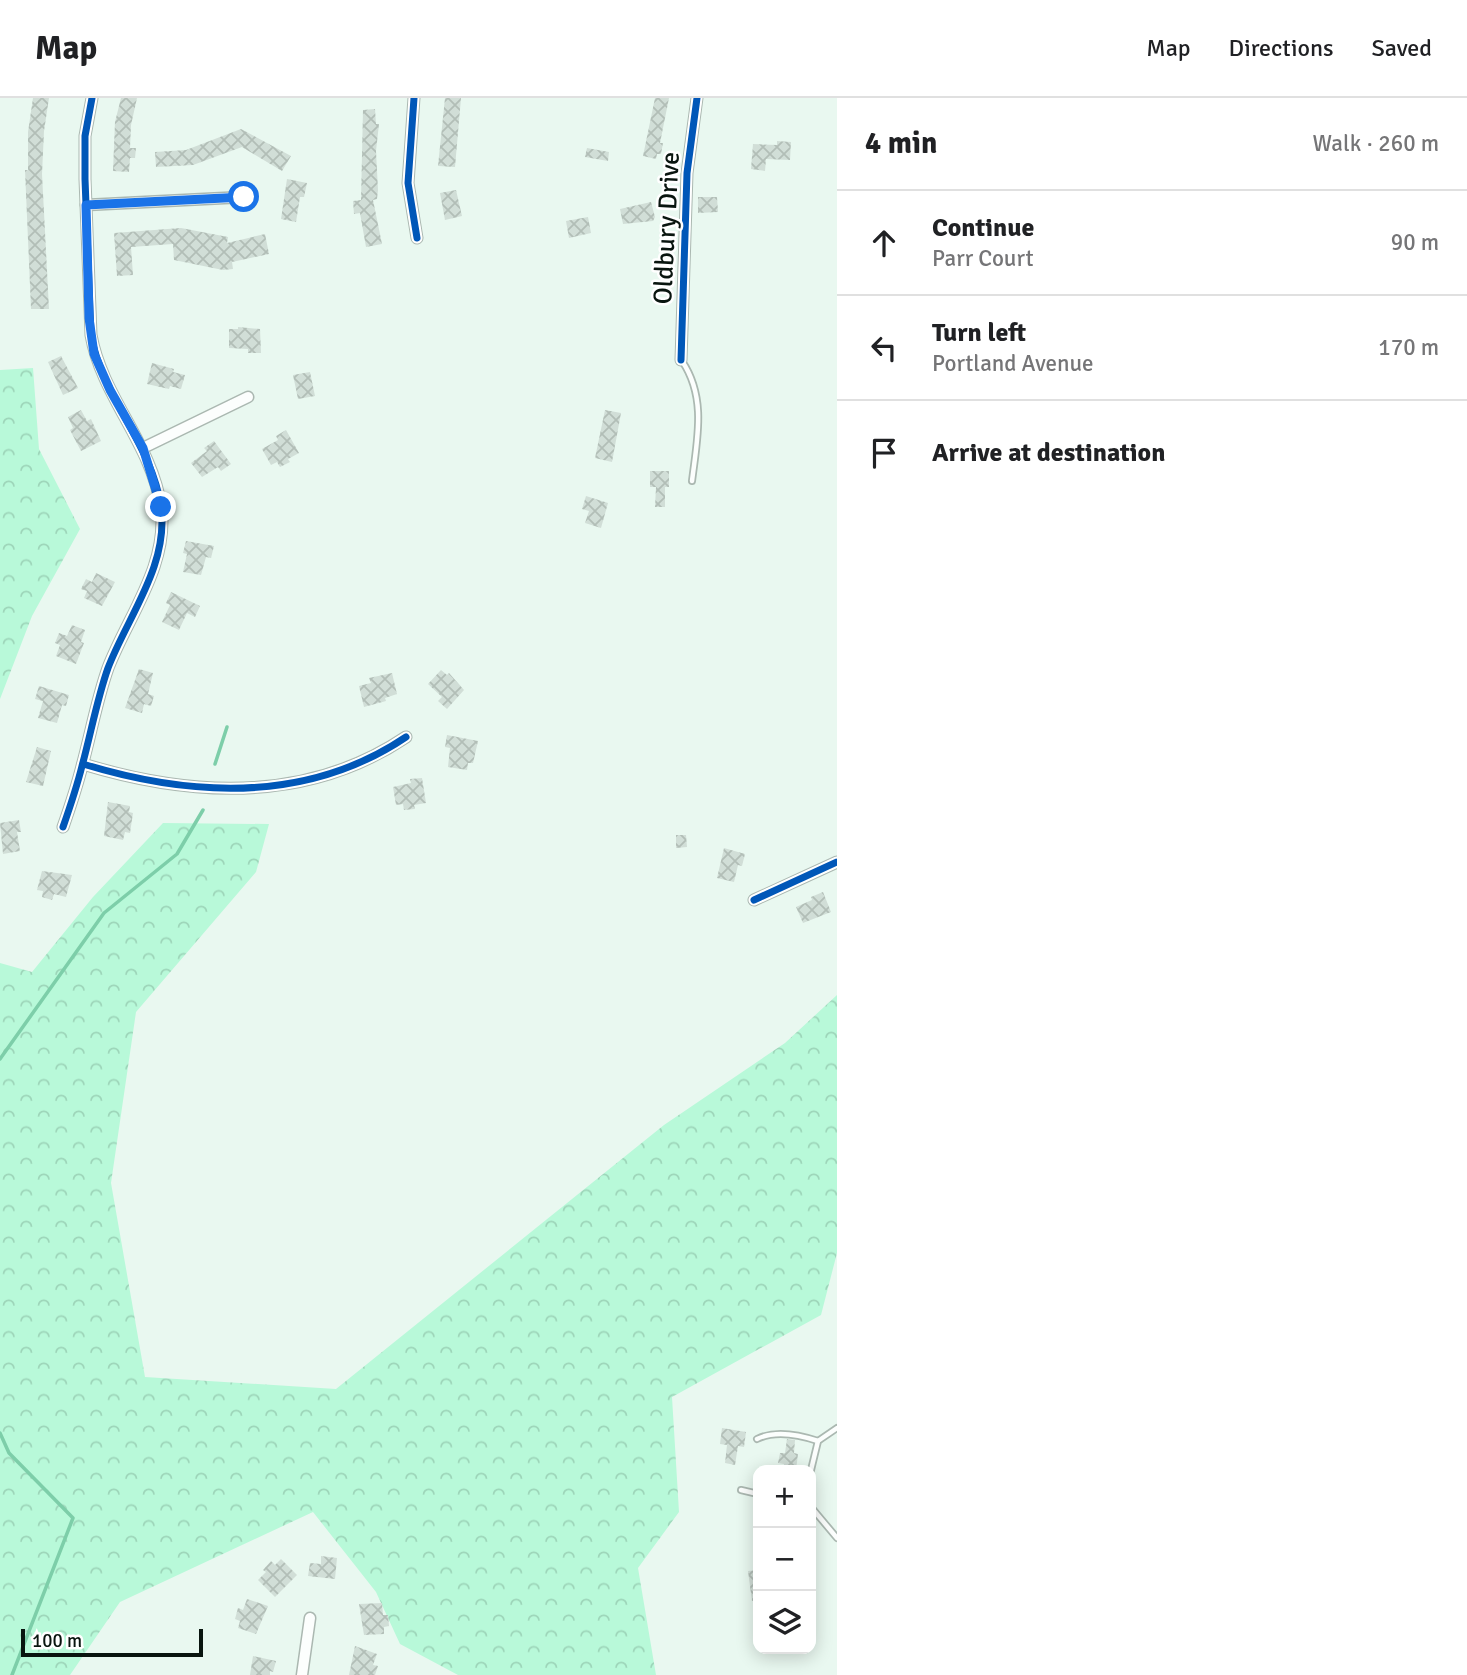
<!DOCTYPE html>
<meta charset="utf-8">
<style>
:root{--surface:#fff;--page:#f2f2f2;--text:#202124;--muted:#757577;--line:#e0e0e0}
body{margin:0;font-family:Signika,sans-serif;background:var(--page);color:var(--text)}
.controls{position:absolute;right:21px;bottom:21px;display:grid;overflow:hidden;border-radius:14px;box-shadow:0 4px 18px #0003}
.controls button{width:63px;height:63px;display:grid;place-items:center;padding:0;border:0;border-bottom:2px solid var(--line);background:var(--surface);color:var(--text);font:35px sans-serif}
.scale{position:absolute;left:21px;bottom:18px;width:182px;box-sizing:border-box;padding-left:7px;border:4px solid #09150f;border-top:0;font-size:19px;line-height:24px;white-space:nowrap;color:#09150f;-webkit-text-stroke:5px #fff;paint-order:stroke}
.stop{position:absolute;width:21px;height:21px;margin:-16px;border:5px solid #1a73e8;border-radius:50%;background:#fff}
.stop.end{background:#1a73e8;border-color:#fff;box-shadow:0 2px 7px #0008}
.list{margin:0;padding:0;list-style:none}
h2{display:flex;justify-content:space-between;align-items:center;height:91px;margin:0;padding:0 28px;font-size:30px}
h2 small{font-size:23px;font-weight:400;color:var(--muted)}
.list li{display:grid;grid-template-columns:46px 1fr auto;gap:21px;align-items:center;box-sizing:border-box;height:105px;padding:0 28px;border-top:2px solid var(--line)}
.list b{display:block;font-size:26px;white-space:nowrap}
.list p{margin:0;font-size:23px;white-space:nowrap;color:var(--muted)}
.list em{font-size:23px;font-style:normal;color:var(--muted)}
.icon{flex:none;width:38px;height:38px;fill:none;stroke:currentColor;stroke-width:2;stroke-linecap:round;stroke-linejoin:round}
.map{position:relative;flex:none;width:837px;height:1577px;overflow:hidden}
header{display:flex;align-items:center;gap:42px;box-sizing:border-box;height:98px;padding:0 35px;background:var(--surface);border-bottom:2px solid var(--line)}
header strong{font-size:33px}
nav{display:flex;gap:38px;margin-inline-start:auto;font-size:24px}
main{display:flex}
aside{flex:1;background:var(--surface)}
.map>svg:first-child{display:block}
</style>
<header>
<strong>Map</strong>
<nav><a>Map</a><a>Directions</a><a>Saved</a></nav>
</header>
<main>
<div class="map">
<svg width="837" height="1577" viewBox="0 0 837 1577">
<defs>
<pattern id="forest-crowns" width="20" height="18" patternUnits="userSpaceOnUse" patternTransform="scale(1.75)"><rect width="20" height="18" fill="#b8f9d9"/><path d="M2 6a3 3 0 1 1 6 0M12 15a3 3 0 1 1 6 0" fill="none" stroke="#9dd5b9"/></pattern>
<pattern id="building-cross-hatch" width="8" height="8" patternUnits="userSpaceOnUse" patternTransform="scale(1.75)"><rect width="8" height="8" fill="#d1ded7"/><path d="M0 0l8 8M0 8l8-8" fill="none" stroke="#b2beb7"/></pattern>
</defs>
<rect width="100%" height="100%" fill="#e9f8f0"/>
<g fill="url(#forest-crowns)">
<path d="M33,270L39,351L80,431L32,518L0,601V272Z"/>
<path d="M163,725L269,726L256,774L136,914L111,1085L145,1279L336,1291L664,1027L785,945L837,897V1155L821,1217L672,1299L679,1414L638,1470L656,1577H458L400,1546L376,1494L313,1414L120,1504L70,1577H0V865L32,874L93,799Z"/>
</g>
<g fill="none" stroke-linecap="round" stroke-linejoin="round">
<g stroke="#7dcea9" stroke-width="3.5">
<path d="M215,666L227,629"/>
<path d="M0,961L104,815L177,756L203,712"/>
<path d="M0,1335L9,1355L73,1420L12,1577"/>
</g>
</g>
<g fill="url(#building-cross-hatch)">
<path d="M33,0H49L44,33L42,76L49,211H31L25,72H28V34Z"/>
<path d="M121,0H137L131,27L130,50H136L135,60H130L129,74L113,73L115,24Z"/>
<path d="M445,0H461L455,69L438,68Z"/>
<path d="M655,0H669L660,45H663L661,56H657L656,61L643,58Z"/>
<path d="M375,11L376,26H379L376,53L378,92L377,101L373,102L382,146L366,149L360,115L354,116L353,103L361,102L363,12Z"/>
<path d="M241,31L291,58L282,73L242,49L193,67L156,69L155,54L186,52Z"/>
<path d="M777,43L791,44L790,62L766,61L765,73L751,71L753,46L777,47Z"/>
<path d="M587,50L609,54L608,63L585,59Z"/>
<path d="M287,81L307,85L304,99H300L296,124L281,121Z"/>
<path d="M456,92L462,118L445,122L440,95Z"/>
<path d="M698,99H717L718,114L698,115Z"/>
<path d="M651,104L655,119L653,123L623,126L620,111Z"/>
<path d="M588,119L591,135L569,140L566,123Z"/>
<path d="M181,130L228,139L227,145L265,136L269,156L232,164L233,171L223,172L174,162L173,146L131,149L133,177L117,178L114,135Z"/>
<path d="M238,229L260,231L261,255H248V251L229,250V231H238Z"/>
<path d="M61,258L78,290L63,297L48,264Z"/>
<path d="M152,265L174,271L173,274L185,277L181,291L170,288L169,291L147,286Z"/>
<path d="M310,274L315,298L298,301L293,277Z"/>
<path d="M81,312L87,323L91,321L101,343L81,353L70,332L73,330L68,319Z"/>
<path d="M605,312L621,315L612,364L595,360Z"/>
<path d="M286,332L299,355L288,361L290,364L280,369L277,364L271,367L262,351L278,342L276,338Z"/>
<path d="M214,343L231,366L221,373L218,369L202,379L191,365L207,353L204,350Z"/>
<path d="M650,373H669V389H665V409H655L656,389H650Z"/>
<path d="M586,398L608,405L601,430L585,425L589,413L582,411Z"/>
<path d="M186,443L214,448L211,460L206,459L201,477L183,474L187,456L183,455Z"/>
<path d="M96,475L115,484L102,508L84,500L87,493L81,491L86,481L92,484Z"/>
<path d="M171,494L200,508L195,519L187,515L179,532L162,524L170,507L166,505Z"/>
<path d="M72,527L85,532L81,544L84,545L76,566L56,558L60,547L55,545L59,535L67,538Z"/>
<path d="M139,571L153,575L148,596L154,598L151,608L144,606L142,615L125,610Z"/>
<path d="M441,572L447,577L449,575L464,592L447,611L438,603L442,599L428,586Z"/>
<path d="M392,575L397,596L385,600L386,603L364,609L359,588L371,585L369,580Z"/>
<path d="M39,588L69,597L66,608L62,607L57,625L38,620L43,603L35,601Z"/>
<path d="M447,637L478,643L473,665H468L467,672L448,669L450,650L445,649Z"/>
<path d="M37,649L51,653L43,688L26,684Z"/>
<path d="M422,680L426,705L414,707L415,711L404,712L403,706L396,707L393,689L411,685L410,681Z"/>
<path d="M108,704L130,708L129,714L133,715L130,735L125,734L123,742L104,738Z"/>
<path d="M19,722L21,734H17L20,753L3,756L0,725Z"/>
<path d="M676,737H686L687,749L676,750Z"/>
<path d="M724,750L745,756L742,768L738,767L734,784L717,780Z"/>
<path d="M42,773L72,777L66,799L54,796L52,802L42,799L43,793L37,792Z"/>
<path d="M823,794L831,814L803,825L796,809L812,802L811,799Z"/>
<path d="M722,1330L746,1334L744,1349L738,1348L735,1367L725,1365L727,1347L720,1346Z"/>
<path d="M787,1341L795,1342L794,1355L798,1356L796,1372H783L784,1366L778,1365L780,1355H785Z"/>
<path d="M321,1458L337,1460L335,1481L308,1478L310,1465L321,1466Z"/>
<path d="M281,1461L297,1477L275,1499L258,1482L266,1474L263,1472L271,1463L275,1467Z"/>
<path d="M758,1472V1503H752L748,1473Z"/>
<path d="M247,1501L268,1508L256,1536L238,1530L240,1523L235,1521L238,1510L243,1512Z"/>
<path d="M382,1505L383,1517H388L389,1528L384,1529V1536L364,1537L359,1506Z"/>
<path d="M355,1548L377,1556L373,1567L378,1568L375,1577H349Z"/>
<path d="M253,1558L276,1563L273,1574L270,1573V1577H250Z"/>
</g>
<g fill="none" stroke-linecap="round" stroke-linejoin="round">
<g stroke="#abb8b1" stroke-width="8">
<g id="lane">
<path d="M682,263C707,300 697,342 692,383"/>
<path d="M757,1341C775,1332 800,1337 818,1343"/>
<path d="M811,1372L818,1343L837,1330"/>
<path d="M741,1392L758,1396"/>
<path d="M811,1409L837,1440"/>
</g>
</g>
<g stroke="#abb8b1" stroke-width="13">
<g id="street">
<path d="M414,0L408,85L417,140"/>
<path d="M86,107L244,99"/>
<path d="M681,262L687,75L697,0"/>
<path d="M143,350L248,299"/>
<path d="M83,666C191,699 308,705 406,639"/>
<path d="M63,729C70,709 77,688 82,668C91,635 97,601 108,570C128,518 169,467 161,409C152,346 102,299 91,237L85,81V38L92,0"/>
<path d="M754,802L837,764"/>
<path d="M302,1577L310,1520"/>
</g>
</g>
<use href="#lane" stroke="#fcfefd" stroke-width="4.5"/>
<use href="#street" stroke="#fcfefd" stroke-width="10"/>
<g stroke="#fff" stroke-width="11">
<g id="cycleway">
<path d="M414,0L408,85L417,140"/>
<path d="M681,262L687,75L697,0"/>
<path d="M83,666C191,699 308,705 406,639"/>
<path d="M63,729C70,709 77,688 82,668C91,635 97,601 108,570C128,518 169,467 161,409C152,346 102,299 91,237L85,81V38L92,0"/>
<path d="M754,802L837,764"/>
</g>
</g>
<use href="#cycleway" stroke="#0057b8" stroke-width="7"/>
</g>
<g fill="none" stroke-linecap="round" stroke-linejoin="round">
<path stroke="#1a73e8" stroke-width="9" d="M161,409L143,350L110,292L94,256L89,220L86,107L244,99"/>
</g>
<g text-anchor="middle" stroke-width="5" stroke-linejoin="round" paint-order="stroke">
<g font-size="26" fill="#09150f" stroke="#fff">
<text transform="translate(666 130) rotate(-87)" y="9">Oldbury Drive</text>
</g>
</g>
</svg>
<div class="controls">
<button>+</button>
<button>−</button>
<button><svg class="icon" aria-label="layers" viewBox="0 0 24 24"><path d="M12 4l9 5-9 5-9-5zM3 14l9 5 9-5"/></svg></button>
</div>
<div class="scale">100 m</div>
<div class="stop" style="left:244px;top:99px"></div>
<div class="stop end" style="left:161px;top:409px"></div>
</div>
<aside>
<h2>4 min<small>Walk · 260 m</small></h2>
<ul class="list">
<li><svg class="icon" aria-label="ahead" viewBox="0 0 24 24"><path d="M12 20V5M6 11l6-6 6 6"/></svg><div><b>Continue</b><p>Parr Court</p></div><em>90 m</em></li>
<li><svg class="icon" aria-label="left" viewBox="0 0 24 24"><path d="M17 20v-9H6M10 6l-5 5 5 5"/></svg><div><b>Turn left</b><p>Portland Avenue</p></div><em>170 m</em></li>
<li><svg class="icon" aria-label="arrive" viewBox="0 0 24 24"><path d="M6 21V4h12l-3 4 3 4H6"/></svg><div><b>Arrive at destination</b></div></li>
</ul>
</aside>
</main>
